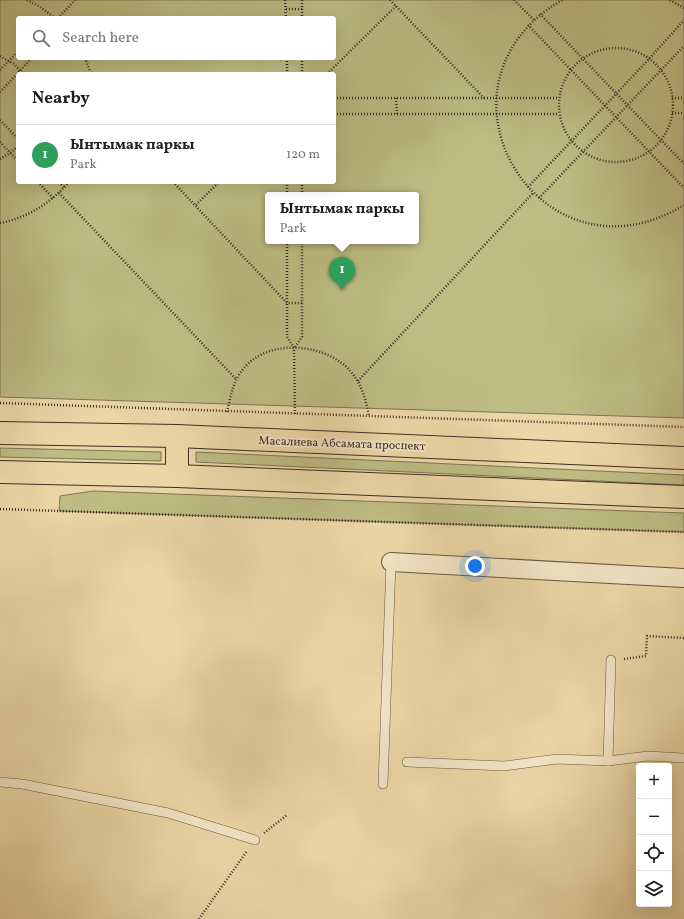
<!DOCTYPE html>
<meta charset="utf-8">
<style>
:root{--surface:#fff;--page:#f2f2f2;--text:#202124;--muted:#757577;--line:#e0e0e0;--accent:#0f766e}
body{margin:0;font-family:Vollkorn,serif;background:var(--page);color:var(--text)}
.controls{position:absolute;right:12px;bottom:12px;display:grid;overflow:hidden;border-radius:4px;box-shadow:0 4px 16px #0002}
.controls button{width:36px;height:36px;display:grid;place-items:center;padding:0;border:0;border-bottom:1px solid var(--line);background:var(--surface);color:var(--text);font:20px sans-serif}
.you{position:absolute;left:475px;top:566px;width:14px;height:14px;margin:-10px;border:3px solid #fff;border-radius:50%;background:#1a73e8;box-shadow:0 0 0 6px #1a73e833}
.badge{display:grid;place-items:center;width:26px;height:26px;border-radius:50%;background:var(--accent);color:#fff;font-size:13px;font-weight:700}
.pin{position:absolute;translate:-50% -33px;filter:drop-shadow(0 1px 2px #0008)}
.pin::after{content:'';position:absolute;top:21px;width:14px;height:12px;background:inherit;clip-path:polygon(0 0,100% 0,50% 100%)}
.popup{position:absolute;left:265px;top:192px;width:154px;height:52px;box-sizing:border-box;display:grid;place-content:center;border-radius:4px;background:var(--surface);filter:drop-shadow(0 1px 3px #0005);font-size:13px;white-space:nowrap;color:var(--muted)}
.popup b{font-size:15px;color:var(--text)}
.popup::after{content:'';position:absolute;left:50%;top:100%;margin-left:-8px;border:8px solid transparent;border-top-color:var(--surface)}
.list{margin:0;padding:0;list-style:none}
h2{display:flex;justify-content:space-between;align-items:center;height:52px;margin:0;padding:0 16px;font-size:17px}
h2 small{font-size:13px;font-weight:400;color:var(--muted)}
.list li{display:grid;grid-template-columns:26px 1fr auto;gap:12px;align-items:center;box-sizing:border-box;height:60px;padding:0 16px;border-top:1px solid var(--line)}
.list b{display:block;font-size:15px;white-space:nowrap}
.list p{margin:0;font-size:13px;white-space:nowrap;color:var(--muted)}
.list em{font-size:13px;font-style:normal;color:var(--muted)}
.icon{flex:none;width:22px;height:22px;fill:none;stroke:currentColor;stroke-width:2;stroke-linecap:round;stroke-linejoin:round}
.map{position:relative;flex:none;width:684px;height:919px;overflow:hidden}
.search{position:absolute;background:var(--surface);box-shadow:0 4px 16px #0002;left:16px;top:16px;width:320px;height:44px;display:flex;align-items:center;gap:10px;box-sizing:border-box;padding:0 14px;border-radius:4px;color:var(--muted);font-size:15px}
.panel{position:absolute;background:var(--surface);box-shadow:0 4px 16px #0002;left:16px;top:72px;width:320px;height:112px;border-radius:4px}
.map>svg:first-child{display:block}
</style>
<div class="map">
<svg width="684" height="919" viewBox="0 0 684 919">
<rect width="100%" height="100%" fill="#ebd7a6"/>
<filter id="stains"><feTurbulence type="fractalNoise" baseFrequency=".005" numOctaves="4"/><feColorMatrix values="0 0 0 0 .2 0 0 0 0 .09 0 0 0 0 .02 0 0 0 .5 -.17"/></filter>
<radialGradient id="worn" r=".72"><stop offset=".6" stop-color="#630" stop-opacity="0"/><stop offset="1" stop-color="#630" stop-opacity=".3"/></radialGradient>
<g fill="#bdbd83" stroke="#7c7655" fill-rule="evenodd">
<path d="M0,0H684V418L0,397ZM18,18H334V58H18ZM18,74H334V182H18ZM268,195H416V241H268Z"/>
<path d="M0,448L161,452V461L0,457Z"/>
<path d="M196,452L684,475V485L196,462Z"/>
<path d="M93,491L684,513V532L59,511L60,496Z"/>
</g>
<g fill="none" stroke-linecap="round" stroke-linejoin="round">
<g stroke="#685847" stroke-width="10">
<g id="service">
<path d="M608,761L611,660"/>
<path d="M407,762L504,766L557,759L608,761L648,756L684,758"/>
<path d="M0,782L22,784L168,813L255,840"/>
<path d="M383,784L391,562"/>
</g>
</g>
<g stroke="#685847" stroke-width="20">
<path id="minor" d="M391,562L684,578"/>
</g>
<g stroke="#3c2e27" stroke-width="24">
<g id="primary">
<path d="M0,433L177,436L684,458"/>
<path d="M0,472L177,476L684,497"/>
<path d="M177,476V436"/>
</g>
</g>
<g stroke="#3c2e27" stroke-width="2.5" stroke-dasharray="1 2" stroke-linecap="butt">
<path d="M27,0L39,6L55,18"/>
<path d="M285,0L286,18"/>
<path d="M302,0V18"/>
<path d="M390,0L484,98"/>
<path d="M514,0L534,20"/>
<path d="M562,0C415,86 541,293 684,205"/>
<path d="M670,0L684,8"/>
<path d="M286,9H302"/>
<path d="M540,14L684,164"/>
<path d="M58,18L75,0"/>
<path d="M528,25L684,188"/>
<circle cx="616" cy="105" r="57"/>
<path d="M0,56L14,64L23,74"/>
<path d="M85,58L91,74"/>
<path d="M287,58V74"/>
<path d="M302,58V74"/>
<path d="M0,70L18,51"/>
<path d="M327,74L396,6"/>
<path d="M0,92L32,58"/>
<path d="M334,98H559"/>
<path d="M396,98L397,114"/>
<path d="M672,98H684"/>
<path d="M672,113H684"/>
<path d="M334,114H559"/>
<path d="M0,120L18,139"/>
<path d="M0,142L18,161"/>
<path d="M0,159L10,153L18,146"/>
<path d="M38,182L53,198"/>
<path d="M59,182L64,187"/>
<path d="M173,182L287,303H302"/>
<path d="M302,182V195"/>
<path d="M528,187L649,59L684,20"/>
<path d="M59,193L236,379"/>
<path d="M287,195V182"/>
<path d="M539,198L684,46"/>
<path d="M196,205L219,182"/>
<path d="M0,223C27,218 51,203 69,182"/>
<path d="M287,241V337L294,348L295,414"/>
<path d="M295,347L302,337V241"/>
<path d="M358,381L533,193"/>
<path d="M0,403L684,427"/>
<path d="M227,412C231,395 233,380 245,367C271,337 329,344 352,373C362,385 366,401 369,416"/>
<path d="M0,509L684,532"/>
<path d="M624,659L646,656L647,636L684,638"/>
<path d="M264,833L287,815"/>
<path d="M199,919L247,851"/>
</g>
<use href="#service" stroke="#f2e5c5" stroke-width="9"/>
<use href="#minor" stroke="#f2e5c5" stroke-width="18"/>
<use href="#primary" stroke="#ebd7a6" stroke-width="22"/>
</g>
<g text-anchor="middle" stroke-width="4" stroke-linejoin="round" paint-order="stroke">
<g font-size="12" fill="#3c2e27" stroke="#f2e5c5">
<text transform="translate(342 443) rotate(2)" y="4">Масалиева Абсамата проспект</text>
</g>
</g>
<rect width="100%" height="100%" filter="url(#stains)"/>
<rect width="100%" height="100%" fill="url(#worn)"/>
</svg>
<div class="controls">
<button>+</button>
<button>−</button>
<button><svg class="icon" aria-label="locate" viewBox="0 0 24 24"><circle cx="12" cy="12" r="6"/><path d="M12 2v4M12 18v4M2 12h4M18 12h4"/></svg></button>
<button><svg class="icon" aria-label="layers" viewBox="0 0 24 24"><path d="M12 4l9 5-9 5-9-5zM3 14l9 5 9-5"/></svg></button>
</div>
<div class="you"></div>
<div class="pin badge" style="left:342px;top:290px;background:#2e9e5b">1</div>
<div class="popup"><b>Ынтымак паркы</b>Park</div>
<div class="search"><svg class="icon" aria-label="search" viewBox="0 0 24 24"><circle cx="10" cy="10" r="6"/><path d="M15 15l6 6"/></svg>Search here</div>
<section class="panel">
<h2>Nearby<small></small></h2>
<ul class="list">
<li><span class="badge" style="background:#2e9e5b">1</span><div><b>Ынтымак паркы</b><p>Park</p></div><em>120 m</em></li>
</ul>
</section>
</div>
